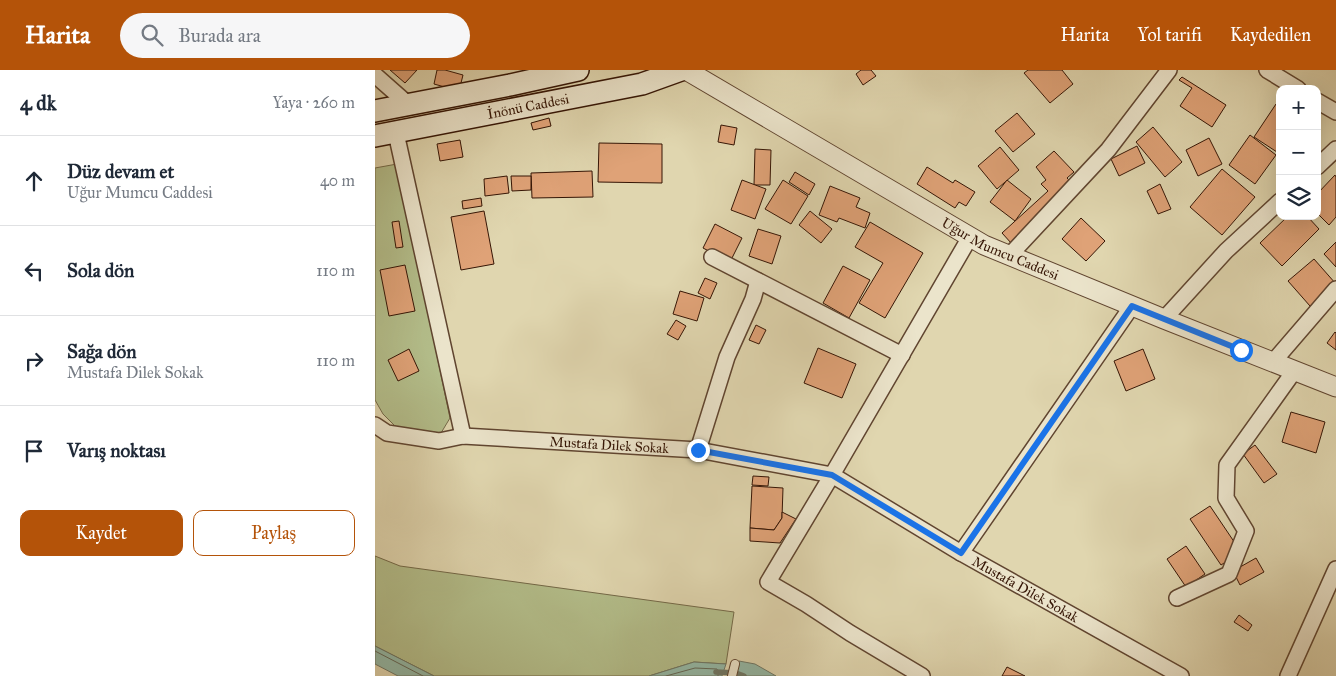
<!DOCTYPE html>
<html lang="tr">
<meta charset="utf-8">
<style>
:root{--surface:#fff;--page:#f6f6f7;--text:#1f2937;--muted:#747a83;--line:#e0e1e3;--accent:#b45309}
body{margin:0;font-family:"IM FELL Great Primer",serif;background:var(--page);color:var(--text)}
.controls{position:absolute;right:15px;top:15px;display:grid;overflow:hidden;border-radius:10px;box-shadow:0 5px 20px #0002}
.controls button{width:45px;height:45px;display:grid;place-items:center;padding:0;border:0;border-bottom:1px solid var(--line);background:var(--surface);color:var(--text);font:25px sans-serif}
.stop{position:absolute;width:15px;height:15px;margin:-11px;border:4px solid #1a73e8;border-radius:50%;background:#fff}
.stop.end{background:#1a73e8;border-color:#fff;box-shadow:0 1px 5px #0008}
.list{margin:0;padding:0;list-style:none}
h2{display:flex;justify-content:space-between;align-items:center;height:65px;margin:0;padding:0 20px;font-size:21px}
h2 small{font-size:16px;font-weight:400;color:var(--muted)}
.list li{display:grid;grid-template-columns:32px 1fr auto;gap:15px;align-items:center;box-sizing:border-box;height:90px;padding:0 20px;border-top:1px solid var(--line)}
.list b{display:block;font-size:19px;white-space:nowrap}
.list p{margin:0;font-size:16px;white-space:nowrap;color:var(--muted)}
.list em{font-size:16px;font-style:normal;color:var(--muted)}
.actions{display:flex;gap:10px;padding:15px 20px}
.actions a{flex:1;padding:11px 0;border:1px solid var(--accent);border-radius:10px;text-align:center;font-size:18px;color:var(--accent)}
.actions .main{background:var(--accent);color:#fff}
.icon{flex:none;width:28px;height:28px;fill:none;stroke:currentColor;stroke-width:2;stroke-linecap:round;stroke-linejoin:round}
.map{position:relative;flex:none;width:961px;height:606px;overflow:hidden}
header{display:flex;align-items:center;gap:30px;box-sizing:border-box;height:70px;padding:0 25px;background:var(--accent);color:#fff}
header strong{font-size:24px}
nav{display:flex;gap:28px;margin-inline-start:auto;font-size:18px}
.search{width:350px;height:45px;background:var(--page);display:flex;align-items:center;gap:12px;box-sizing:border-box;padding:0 18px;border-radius:28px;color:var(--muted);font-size:19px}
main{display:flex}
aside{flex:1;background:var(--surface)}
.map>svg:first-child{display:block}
</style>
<header>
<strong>Harita</strong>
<div class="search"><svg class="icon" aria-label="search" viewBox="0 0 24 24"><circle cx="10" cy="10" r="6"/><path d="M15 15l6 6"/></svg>Burada ara</div>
<nav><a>Harita</a><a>Yol tarifi</a><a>Kaydedilen</a></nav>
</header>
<main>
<aside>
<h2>4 dk<small>Yaya · 260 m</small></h2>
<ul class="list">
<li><svg class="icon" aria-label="ahead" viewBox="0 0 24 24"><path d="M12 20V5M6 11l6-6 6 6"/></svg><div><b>Düz devam et</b><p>Uğur Mumcu Caddesi</p></div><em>40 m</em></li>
<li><svg class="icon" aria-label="left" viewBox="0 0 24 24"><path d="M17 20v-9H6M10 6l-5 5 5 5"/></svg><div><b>Sola dön</b></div><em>110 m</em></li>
<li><svg class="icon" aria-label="right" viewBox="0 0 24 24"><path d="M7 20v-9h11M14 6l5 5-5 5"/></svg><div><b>Sağa dön</b><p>Mustafa Dilek Sokak</p></div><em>110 m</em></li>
<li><svg class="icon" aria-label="arrive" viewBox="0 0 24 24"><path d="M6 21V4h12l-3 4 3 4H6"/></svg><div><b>Varış noktası</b></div></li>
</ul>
<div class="actions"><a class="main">Kaydet</a><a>Paylaş</a></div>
</aside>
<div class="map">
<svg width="961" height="606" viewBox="0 0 961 606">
<rect width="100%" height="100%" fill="#e0d6af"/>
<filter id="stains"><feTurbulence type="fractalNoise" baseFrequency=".004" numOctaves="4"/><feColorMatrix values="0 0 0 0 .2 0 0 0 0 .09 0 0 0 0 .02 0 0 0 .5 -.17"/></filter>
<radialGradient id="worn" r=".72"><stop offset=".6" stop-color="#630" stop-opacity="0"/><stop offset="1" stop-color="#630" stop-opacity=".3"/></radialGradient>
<g fill="#b3bd8a" stroke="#746948">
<path d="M22,94L75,348L66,363L22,358L8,344L0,330V98Z"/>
<path d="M0,486L25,496L359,542L351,594L319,592L274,606H59L0,576Z"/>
</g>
<g fill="#94b9a7" stroke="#6e7766">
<path d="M0,576L59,606H23L0,594Z"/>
<path d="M364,591L380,594L401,606H361Z"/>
<path d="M319,592L351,594L347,606H274Z"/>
</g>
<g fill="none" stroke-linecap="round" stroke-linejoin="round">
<g stroke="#646756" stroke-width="1">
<path d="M0,581L48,606"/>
<path d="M291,606L320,598L342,599L343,601V606"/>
</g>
<path stroke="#6e7766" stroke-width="5.5" d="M341,602L361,603L369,606"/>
</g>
<g fill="#dfa277" stroke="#351505">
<path d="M15,0H42L30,13Z"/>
<path d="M62,0H70L88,5L84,21L59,14Z"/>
<path d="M486,0H496L501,6L488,15L481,4Z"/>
<path d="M653,0H687L698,14L675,33L649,3Z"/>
<path d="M807,7L851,35L837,57L805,36L817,18L804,10Z"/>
<path d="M901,34L905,36V84L879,67Z"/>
<path d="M642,43L660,64L638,82L620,61Z"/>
<path d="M174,48L176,56L158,60L156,53Z"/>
<path d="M346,55L362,58L359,75L343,72Z"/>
<path d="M778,57L807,92L790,107L761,72Z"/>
<path d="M875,65L901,85L880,114L854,95Z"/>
<path d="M834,68L847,94L823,106L811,80Z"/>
<path d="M85,70L88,87L65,91L62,74Z"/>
<path d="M224,73L287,74V113L223,112Z"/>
<path d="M762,76L770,93L744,106L736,89Z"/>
<path d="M625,77L644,100L622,119L603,96Z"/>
<path d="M380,79L396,80L395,115H379Z"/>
<path d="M679,81L699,102L692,108L700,116L637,174L627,163L673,121L666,114L671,110L661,97Z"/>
<path d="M552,97L578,113L580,110L600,122L591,136L584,132L580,138L542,114Z"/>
<path d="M847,99L880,127L847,165L815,137Z"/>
<path d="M217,101L218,127L157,128L156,103Z"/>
<path d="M420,102L440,114L434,125L414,112Z"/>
<path d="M960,105L961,107V147L954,155L942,143V124Z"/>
<path d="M132,106L134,123L110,126L109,109Z"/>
<path d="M136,106H156V120L137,121Z"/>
<path d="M367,110L391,119L380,149L356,140Z"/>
<path d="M408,110L433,126L416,154L390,139Z"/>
<path d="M632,110L656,129L640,151L615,132Z"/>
<path d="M785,114L796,139L783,144L772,121Z"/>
<path d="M455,116L485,128L481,137L495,143L490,158L464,148L462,152L444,145Z"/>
<path d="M106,128L107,136L88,139L87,131Z"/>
<path d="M109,141L119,194L86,200L76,147Z"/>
<path d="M435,141L457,159L446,173L424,155Z"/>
<path d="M913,146H932L944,159L907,196L885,173Z"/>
<path d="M706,148L730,171L711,191L687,169Z"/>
<path d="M24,151L28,177L21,178L17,152Z"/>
<path d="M495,152L548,183L510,248L484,233L508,193L480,177Z"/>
<path d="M340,154L367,168L355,192L328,178Z"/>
<path d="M383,159L406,166L397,194L374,186Z"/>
<path d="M961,172V197L949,184Z"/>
<path d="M939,189L961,214L935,236L913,211Z"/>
<path d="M30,195L40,241L14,246L5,200Z"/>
<path d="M468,196L495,210L474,248L448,233Z"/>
<path d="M330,208L342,213L335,229L323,223Z"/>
<path d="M305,221L329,228L322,251L298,244Z"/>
<path d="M301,250L311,256L303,270L292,264Z"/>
<path d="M381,255L391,260L384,274L374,270Z"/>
<path d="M960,262L961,263V280L952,273Z"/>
<path d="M443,278L481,294L467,328L429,313Z"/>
<path d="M34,279L44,301L23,311L13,290Z"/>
<path d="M768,279L780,309L751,321L739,291Z"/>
<path d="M916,342L950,352L941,383L907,372Z"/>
<path d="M880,375L902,404L889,413L868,384Z"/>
<path d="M378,406L394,407L393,416L377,415Z"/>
<path d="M377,416L408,418L407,448L399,460L375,458Z"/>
<path d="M835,436L866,482L846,495L815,449Z"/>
<path d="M407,442L421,449L405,473L375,471V458L399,460L407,448Z"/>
<path d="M811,476L830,504L811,517L792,489Z"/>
<path d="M881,488L889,502L865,515L858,501Z"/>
<path d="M864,545L877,555L873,561L859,552Z"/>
<path d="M632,597L650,606H627Z"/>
</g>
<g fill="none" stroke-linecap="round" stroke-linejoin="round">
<g stroke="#604530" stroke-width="10">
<path id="service" d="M357,606L360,594"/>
</g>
<g stroke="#604530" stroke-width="18">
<g id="minor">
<path d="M892,0L923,19"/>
<path d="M0,5L34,35"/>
<path d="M942,31L961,42"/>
<path d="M21,63L88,366"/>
<path d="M942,97L961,79"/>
<path d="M634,186L733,80L794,0"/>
<path d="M337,187L527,285"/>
<path d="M789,249L851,181L905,131"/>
<path d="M898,292L961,219"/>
<path id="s1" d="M0,355L12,363L64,371L88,366L323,380L457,405L586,483L806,606"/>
<path d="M323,380L352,287L378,229L383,211"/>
<path d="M586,483L757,236"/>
<path d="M802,528L854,504L871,461L851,428L852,395L920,300"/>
<path d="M547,606L475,563L431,534L393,512L457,405L595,167"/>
<path d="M913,606L961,499"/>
</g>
</g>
<g stroke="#604530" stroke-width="21">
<g id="tertiary">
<path id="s2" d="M311,0L609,175L789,249L961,317"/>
</g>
</g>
<g stroke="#351505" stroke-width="24">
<g id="secondary">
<path d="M0,41L135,15L203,0"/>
<path id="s3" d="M0,66L267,14L306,0"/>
</g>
</g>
<use href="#service" stroke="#ebe4cb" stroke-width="8"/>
<use href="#minor" stroke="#ebe4cb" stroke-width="15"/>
<use href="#tertiary" stroke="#ebe4cb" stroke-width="19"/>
<use href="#secondary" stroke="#ebe4cb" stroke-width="21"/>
</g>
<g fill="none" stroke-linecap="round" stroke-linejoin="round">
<path stroke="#1a73e8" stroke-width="6" d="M323,380L457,405L586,483L757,236L866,280"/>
</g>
<g text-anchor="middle" stroke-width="5" stroke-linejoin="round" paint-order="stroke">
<g font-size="14" fill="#351505" stroke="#ebe4cb">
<text dy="5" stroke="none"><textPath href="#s3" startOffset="156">İnönü Caddesi</textPath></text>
<text dy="5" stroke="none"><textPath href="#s2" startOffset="362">Uğur Mumcu Caddesi</textPath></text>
<text dy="5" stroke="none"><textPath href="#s1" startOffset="238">Mustafa Dilek Sokak</textPath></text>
<text dy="5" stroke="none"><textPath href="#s1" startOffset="688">Mustafa Dilek Sokak</textPath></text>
</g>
</g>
<rect width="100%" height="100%" filter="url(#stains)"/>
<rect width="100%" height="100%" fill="url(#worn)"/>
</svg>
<div class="controls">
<button>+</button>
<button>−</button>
<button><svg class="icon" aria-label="layers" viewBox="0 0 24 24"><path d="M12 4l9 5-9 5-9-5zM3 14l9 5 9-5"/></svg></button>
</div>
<div class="stop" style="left:866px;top:280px"></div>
<div class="stop end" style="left:323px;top:380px"></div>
</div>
</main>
